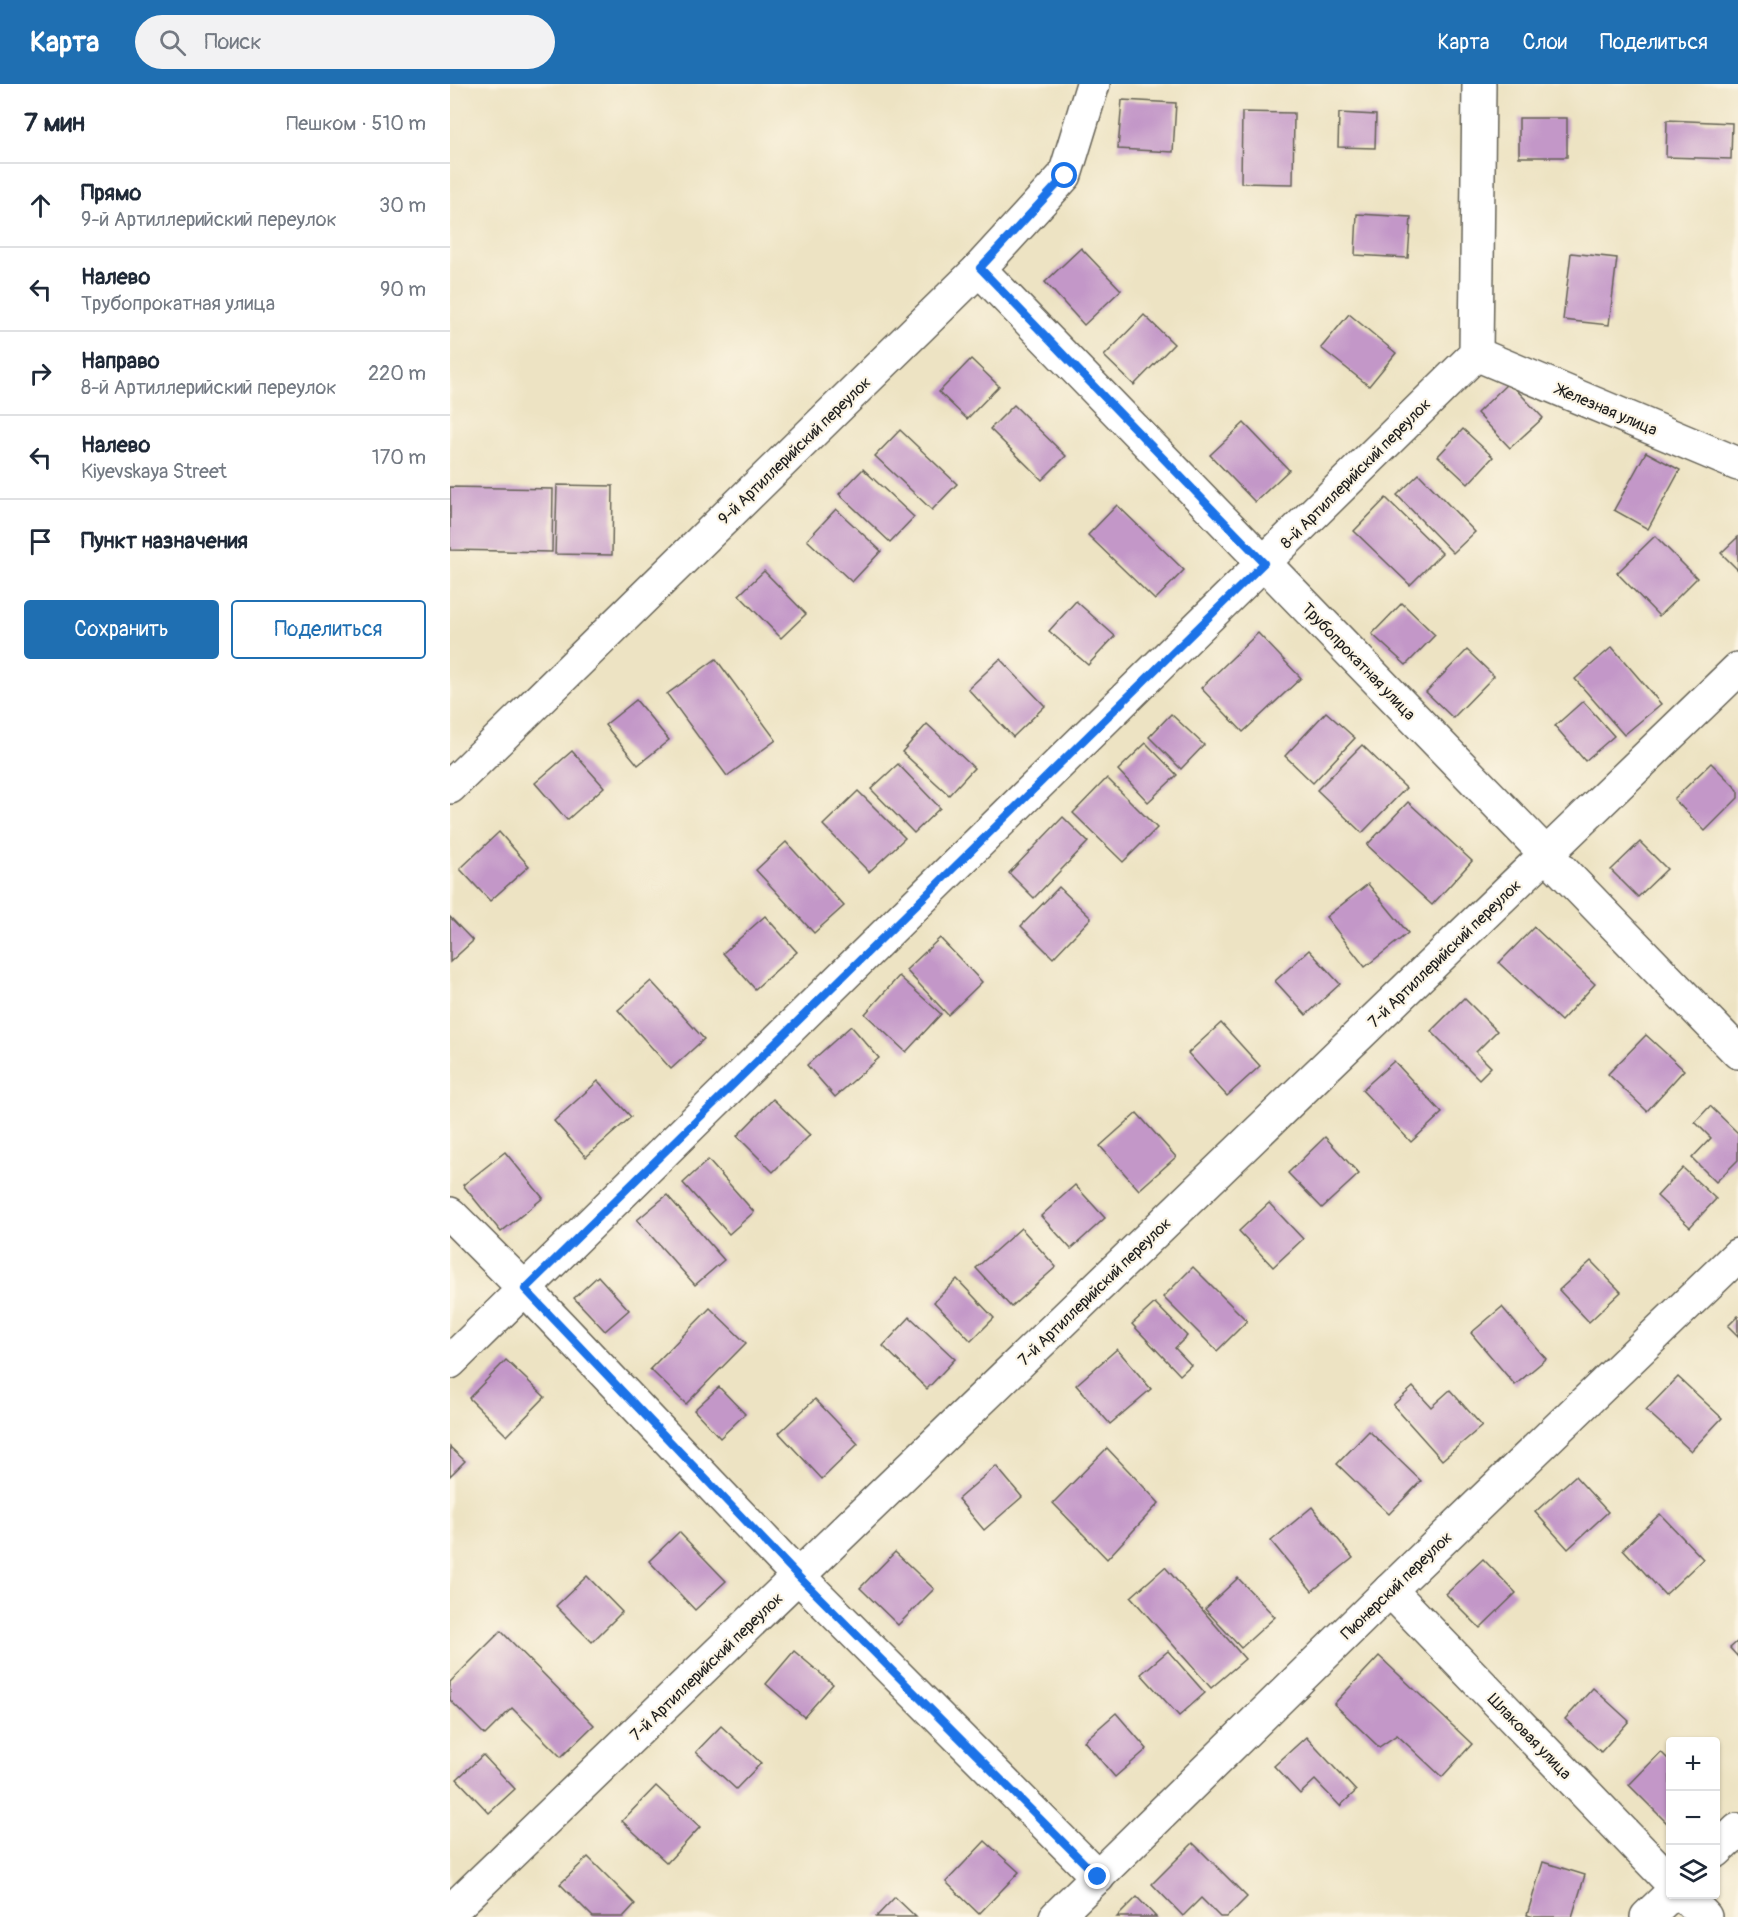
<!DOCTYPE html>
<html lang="ru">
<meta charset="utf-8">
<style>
:root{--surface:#fff;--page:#f2f2f3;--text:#1f2937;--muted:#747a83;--line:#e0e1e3;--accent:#1f6fb2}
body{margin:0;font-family:Pangolin,sans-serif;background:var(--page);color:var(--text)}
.controls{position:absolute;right:18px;bottom:18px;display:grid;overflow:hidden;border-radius:6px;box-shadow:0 2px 4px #0004}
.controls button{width:54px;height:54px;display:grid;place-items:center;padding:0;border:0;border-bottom:2px solid var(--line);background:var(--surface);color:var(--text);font:30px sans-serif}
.stop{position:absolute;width:18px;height:18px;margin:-14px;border:4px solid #1a73e8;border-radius:50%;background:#fff}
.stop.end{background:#1a73e8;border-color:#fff;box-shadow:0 2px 6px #0008}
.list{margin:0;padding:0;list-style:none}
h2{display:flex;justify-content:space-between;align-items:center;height:78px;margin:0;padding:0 24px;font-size:26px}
h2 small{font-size:20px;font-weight:400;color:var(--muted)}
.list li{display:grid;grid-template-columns:39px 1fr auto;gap:18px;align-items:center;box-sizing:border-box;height:84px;padding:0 24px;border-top:2px solid var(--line)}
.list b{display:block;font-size:22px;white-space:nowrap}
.list p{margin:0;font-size:20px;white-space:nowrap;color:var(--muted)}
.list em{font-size:20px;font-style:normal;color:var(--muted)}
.actions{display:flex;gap:12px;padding:18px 24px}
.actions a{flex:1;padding:14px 0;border:2px solid var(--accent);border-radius:6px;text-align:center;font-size:21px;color:var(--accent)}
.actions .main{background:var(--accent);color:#fff}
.icon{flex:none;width:33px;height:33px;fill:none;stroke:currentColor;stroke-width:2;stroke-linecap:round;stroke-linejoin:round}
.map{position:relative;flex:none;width:1288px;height:1833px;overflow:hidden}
header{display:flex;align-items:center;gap:36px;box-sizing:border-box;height:84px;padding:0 30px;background:var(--accent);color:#fff}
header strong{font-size:28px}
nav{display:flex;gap:33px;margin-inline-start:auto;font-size:21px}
.search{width:420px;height:54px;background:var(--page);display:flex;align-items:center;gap:15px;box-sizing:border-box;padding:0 21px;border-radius:33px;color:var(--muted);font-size:22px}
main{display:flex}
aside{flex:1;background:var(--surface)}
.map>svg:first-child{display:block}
</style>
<header>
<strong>Карта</strong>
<div class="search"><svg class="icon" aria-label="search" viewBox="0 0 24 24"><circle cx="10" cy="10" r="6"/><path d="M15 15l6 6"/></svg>Поиск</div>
<nav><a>Карта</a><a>Слои</a><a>Поделиться</a></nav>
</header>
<main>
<aside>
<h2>7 мин<small>Пешком · 510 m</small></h2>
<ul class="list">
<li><svg class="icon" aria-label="ahead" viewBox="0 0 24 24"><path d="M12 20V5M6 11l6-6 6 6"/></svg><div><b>Прямо</b><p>9-й Артиллерийский переулок</p></div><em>30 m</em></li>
<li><svg class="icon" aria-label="left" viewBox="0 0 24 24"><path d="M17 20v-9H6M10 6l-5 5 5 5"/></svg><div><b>Налево</b><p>Трубопрокатная улица</p></div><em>90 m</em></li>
<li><svg class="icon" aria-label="right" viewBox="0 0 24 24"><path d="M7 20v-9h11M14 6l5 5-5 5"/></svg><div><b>Направо</b><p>8-й Артиллерийский переулок</p></div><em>220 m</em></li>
<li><svg class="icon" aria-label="left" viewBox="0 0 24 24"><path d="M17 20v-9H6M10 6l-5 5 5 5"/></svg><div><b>Налево</b><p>Kiyevskaya Street</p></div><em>170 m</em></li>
<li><svg class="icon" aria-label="arrive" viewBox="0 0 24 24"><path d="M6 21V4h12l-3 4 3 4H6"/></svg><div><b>Пункт назначения</b></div></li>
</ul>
<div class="actions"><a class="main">Сохранить</a><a>Поделиться</a></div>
</aside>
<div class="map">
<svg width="1288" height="1833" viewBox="0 0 1288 1833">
<rect width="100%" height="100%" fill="#fcf5e5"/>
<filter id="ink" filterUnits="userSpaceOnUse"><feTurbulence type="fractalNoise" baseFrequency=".0167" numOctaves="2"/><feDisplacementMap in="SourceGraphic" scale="12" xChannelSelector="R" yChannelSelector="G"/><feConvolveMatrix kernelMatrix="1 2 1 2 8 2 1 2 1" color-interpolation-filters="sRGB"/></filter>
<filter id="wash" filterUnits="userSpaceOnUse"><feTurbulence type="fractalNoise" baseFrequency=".008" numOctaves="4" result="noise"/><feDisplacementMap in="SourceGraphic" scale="24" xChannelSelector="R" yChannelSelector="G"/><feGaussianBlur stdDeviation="1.35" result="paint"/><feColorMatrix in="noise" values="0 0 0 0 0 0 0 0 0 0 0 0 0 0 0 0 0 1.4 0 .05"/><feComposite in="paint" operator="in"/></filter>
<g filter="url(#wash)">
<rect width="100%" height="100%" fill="#ede3c3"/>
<g id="blocks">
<g fill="#c397c8">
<path d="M672,16L726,19L723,68L668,65Z"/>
<path d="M792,28L844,29L843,100L791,99Z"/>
<path d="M889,29L926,31L925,64L888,63Z"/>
<rect x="1069" y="34" width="48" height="39"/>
<path d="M1217,36L1282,39L1281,75L1216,73Z"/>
<path d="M907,130L961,133L958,174L905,171Z"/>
<path d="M631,164L671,206L634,241L595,198Z"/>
<path d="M1121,169L1167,174L1159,241L1113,236Z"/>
<path d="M899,230L946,269L919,302L871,264Z"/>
<path d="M694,231L724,260L684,301L654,272Z"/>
<path d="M521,275L549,302L517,335L489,308Z"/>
<path d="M1059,298L1093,334L1060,364L1027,329Z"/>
<path d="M564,321L616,372L592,396L540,345Z"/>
<path d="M794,339L839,386L805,418L760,371Z"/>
<path d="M1013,345L1043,373L1018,400L988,372Z"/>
<path d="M450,346L507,400L482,426L425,372Z"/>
<path d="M1196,368L1230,386L1198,445L1164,426Z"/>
<path d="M413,385L464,433L440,458L389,410Z"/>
<path d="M969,390L1025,448L1003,469L947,411Z"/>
<path d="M107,401L163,402L162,471L105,470Z"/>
<path d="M0,403L103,405L102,468L0,466Z"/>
<path d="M936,414L992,469L960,501L904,447Z"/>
<path d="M667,421L734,486L705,516L638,451Z"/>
<path d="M386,425L431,467L402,498L357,456Z"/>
<path d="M1205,452L1247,494L1209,532L1167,489Z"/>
<path d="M1288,453V486L1271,469Z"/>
<path d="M314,487L356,530L331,554L289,511Z"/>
<path d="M626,517L665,552L638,581L599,547Z"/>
<path d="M952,519L985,551L956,581L922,550Z"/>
<path d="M808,549L851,594L793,648L751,604Z"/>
<path d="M1162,563L1211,620L1174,651L1125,595Z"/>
<path d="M1017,566L1044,592L1003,634L976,608Z"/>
<path d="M266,575L326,656L277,692L217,610Z"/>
<path d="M550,575L595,622L563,653L518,605Z"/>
<path d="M186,616L219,656L188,681L155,641Z"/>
<path d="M1133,617L1164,652L1135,677L1105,642Z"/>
<path d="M876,628L905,654L863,699L835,672Z"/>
<path d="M721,630L754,661L731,685L699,653Z"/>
<path d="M477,640L524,684L499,711L452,668Z"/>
<path d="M696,659L727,691L698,718L668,686Z"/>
<path d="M912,661L956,704L912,749L867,706Z"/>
<path d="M122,667L154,703L117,736L85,699Z"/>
<path d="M1261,679L1288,706V714L1255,747L1224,715Z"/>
<path d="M448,680L490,724L464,749L421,705Z"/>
<path d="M657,694L707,744L673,778L623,729Z"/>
<path d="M408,707L455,754L419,788L373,741Z"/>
<path d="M958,718L1022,777L982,821L917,761Z"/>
<path d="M613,733L638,758L584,814L559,789Z"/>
<path d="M49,748L79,782L40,817L10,785Z"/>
<path d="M336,758L394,822L364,849L306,786Z"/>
<path d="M1190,758L1217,785L1188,813L1161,786Z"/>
<path d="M918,800L958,849L915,883L876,833Z"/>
<path d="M609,803L641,834L603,874L571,842Z"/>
<path d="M315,832L347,868L305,905L273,869Z"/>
<path d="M0,833L23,857L0,878Z"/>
<path d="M1084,843L1145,900L1111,937L1049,879Z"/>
<path d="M490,854L532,898L498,931L456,886Z"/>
<path d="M859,866L890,900L856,931L825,897Z"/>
<path d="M449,892L491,930L456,968L415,930Z"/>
<path d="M201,897L254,955L221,985L168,926Z"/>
<path d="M1014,914L1047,947L1026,968L1041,983L1029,995L981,947Z"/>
<path d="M771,939L810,982L777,1012L738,969Z"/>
<path d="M401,942L429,974L385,1013L357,981Z"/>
<path d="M1196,951L1234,986L1197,1027L1158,990Z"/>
<path d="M944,977L992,1029L961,1058L912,1006Z"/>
<path d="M148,997L181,1033L136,1073L104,1037Z"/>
<path d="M323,1015L360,1051L323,1088L287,1052Z"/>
<path d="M1260,1022L1288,1049V1076L1266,1098L1242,1074L1261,1054L1245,1038Z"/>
<path d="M687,1029L726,1073L689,1106L650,1062Z"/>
<path d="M875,1053L909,1090L872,1124L838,1089Z"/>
<path d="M55,1068L93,1114L51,1148L13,1101Z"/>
<path d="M258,1076L304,1128L279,1150L233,1099Z"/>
<path d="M1233,1084L1266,1115L1240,1143L1207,1112Z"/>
<path d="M625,1101L655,1134L621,1165L591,1132Z"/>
<path d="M217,1111L274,1176L245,1201L187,1136Z"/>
<path d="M819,1119L853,1155L823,1183L789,1147Z"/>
<path d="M571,1144L606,1183L561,1223L526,1184Z"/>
<path d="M1141,1177L1171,1208L1139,1238L1109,1206Z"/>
<path d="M743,1183L797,1237L767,1267L713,1213Z"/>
<path d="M148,1192L179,1226L155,1247L124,1214Z"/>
<path d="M507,1195L544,1234L521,1257L484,1218Z"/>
<path d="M705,1219L737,1252L725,1264L741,1281L730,1291L682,1240Z"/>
<path d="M1052,1223L1096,1275L1065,1301L1021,1249Z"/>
<path d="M260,1224L296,1259L236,1320L200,1285Z"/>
<path d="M1288,1232V1252L1278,1242Z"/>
<path d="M460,1233L505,1275L477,1305L433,1262Z"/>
<path d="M667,1265L701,1305L660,1340L626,1301Z"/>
<path d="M56,1276L95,1313L57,1352L19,1314Z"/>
<path d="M1228,1293L1272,1334L1241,1367L1196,1326Z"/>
<path d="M269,1303L295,1330L270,1354L244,1326Z"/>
<path d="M963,1303L981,1323L1000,1306L1032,1342L992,1376L943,1321Z"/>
<path d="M365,1315L408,1360L372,1395L329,1349Z"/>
<path d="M919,1347L971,1397L939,1430L887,1380Z"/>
<path d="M0,1363L15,1377L0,1392Z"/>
<path d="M657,1364L709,1419L657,1475L603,1419Z"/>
<path d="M546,1382L572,1413L534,1446L508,1415Z"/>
<path d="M1125,1392L1158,1428L1118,1465L1085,1428Z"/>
<path d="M862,1423L903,1474L862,1507L821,1457Z"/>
<path d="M1210,1430L1253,1475L1215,1511L1173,1465Z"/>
<path d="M229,1448L276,1497L245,1526L199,1477Z"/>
<path d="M445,1468L484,1505L448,1541L410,1504Z"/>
<path d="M1033,1475L1066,1509L1030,1544L996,1510Z"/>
<path d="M715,1483L795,1575L761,1604L681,1513Z"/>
<path d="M137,1492L172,1528L142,1558L106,1522Z"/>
<path d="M788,1494L825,1533L791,1564L755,1525Z"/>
<path d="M51,1547L144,1641L111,1673L62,1624L35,1651L0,1616V1598Z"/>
<path d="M1288,1557V1573L1280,1564Z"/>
<path d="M344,1567L383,1600L354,1633L316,1600Z"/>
<path d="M718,1567L755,1609L729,1632L691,1590Z"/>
<path d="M929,1572L1022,1660L992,1693L947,1651L929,1663L884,1620Z"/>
<path d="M1143,1604L1179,1637L1151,1668L1115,1635Z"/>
<path d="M666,1629L697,1665L665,1693L634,1657Z"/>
<path d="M271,1642L311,1679L286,1705L246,1668Z"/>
<path d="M856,1653L906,1707L890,1722L865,1696L850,1710L824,1682Z"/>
<path d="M1211,1668L1220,1677V1737L1218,1740L1179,1701Z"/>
<path d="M33,1671L65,1705L39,1729L7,1695Z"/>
<path d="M206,1702L250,1743L217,1779L172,1737Z"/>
<path d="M535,1757L569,1788L529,1830L496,1798Z"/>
<path d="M743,1759L797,1813L777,1833H770L751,1814L733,1832L702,1800Z"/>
<path d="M138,1773L185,1820L173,1833H143L110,1800Z"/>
<path d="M1093,1778L1135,1791L1122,1833H1084L1077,1831Z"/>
<path d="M445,1813L466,1833H426Z"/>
<path d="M687,1813L706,1833H667Z"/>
</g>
</g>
</g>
<g filter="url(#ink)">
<use href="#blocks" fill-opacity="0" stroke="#656256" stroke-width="1.5"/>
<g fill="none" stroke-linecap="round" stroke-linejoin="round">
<g stroke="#656256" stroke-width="36">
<g id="street">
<path d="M529,185L1288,968"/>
<path d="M1026,270L1288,380"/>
<path d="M0,703L529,185L615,91L643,0"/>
<path d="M0,1130L75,1205L348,1492L648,1793"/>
<path d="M0,1278L1026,270L1029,0"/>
<path d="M940,1506L1220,1797"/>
<path d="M1266,1767L1288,1746"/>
<path d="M1233,1810L1255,1833"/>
<path d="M0,1828L1288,585"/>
<path d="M606,1833L940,1506L1288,1171"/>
<path d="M1197,1833L1221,1810"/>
</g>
</g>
<use href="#street" stroke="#fff" stroke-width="33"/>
</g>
</g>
<g fill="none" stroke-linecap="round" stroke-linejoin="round" filter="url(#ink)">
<path stroke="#1a73e8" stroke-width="8" d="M615,92L530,184L814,479L75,1205L348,1492L648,1793"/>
</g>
<g text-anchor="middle" stroke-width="4.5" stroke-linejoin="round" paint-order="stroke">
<g font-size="16" fill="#1c1c1c" stroke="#fcf5e5">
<text transform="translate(1157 325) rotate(23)" y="6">Железная улица</text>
<text transform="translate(344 366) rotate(-44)" y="6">9-й Артиллерийский переулок</text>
<text transform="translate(905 389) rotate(-45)" y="6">8-й Артиллерийский переулок</text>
<text transform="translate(909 577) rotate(46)" y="6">Трубопрокатная улица</text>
<text transform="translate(994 869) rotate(-44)" y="6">7-й Артиллерийский переулок</text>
<text transform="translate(644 1207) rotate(-44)" y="6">7-й Артиллерийский переулок</text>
<text transform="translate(946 1501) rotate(-44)" y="6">Пионерский переулок</text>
<text transform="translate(256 1582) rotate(-44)" y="6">7-й Артиллерийский переулок</text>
<text transform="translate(1080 1652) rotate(46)" y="6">Шлаковая улица</text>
</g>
</g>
</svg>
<div class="controls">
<button>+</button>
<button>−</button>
<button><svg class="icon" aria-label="layers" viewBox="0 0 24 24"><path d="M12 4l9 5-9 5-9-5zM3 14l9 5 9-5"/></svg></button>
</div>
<div class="stop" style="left:615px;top:92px"></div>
<div class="stop end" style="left:648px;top:1793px"></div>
</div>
</main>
